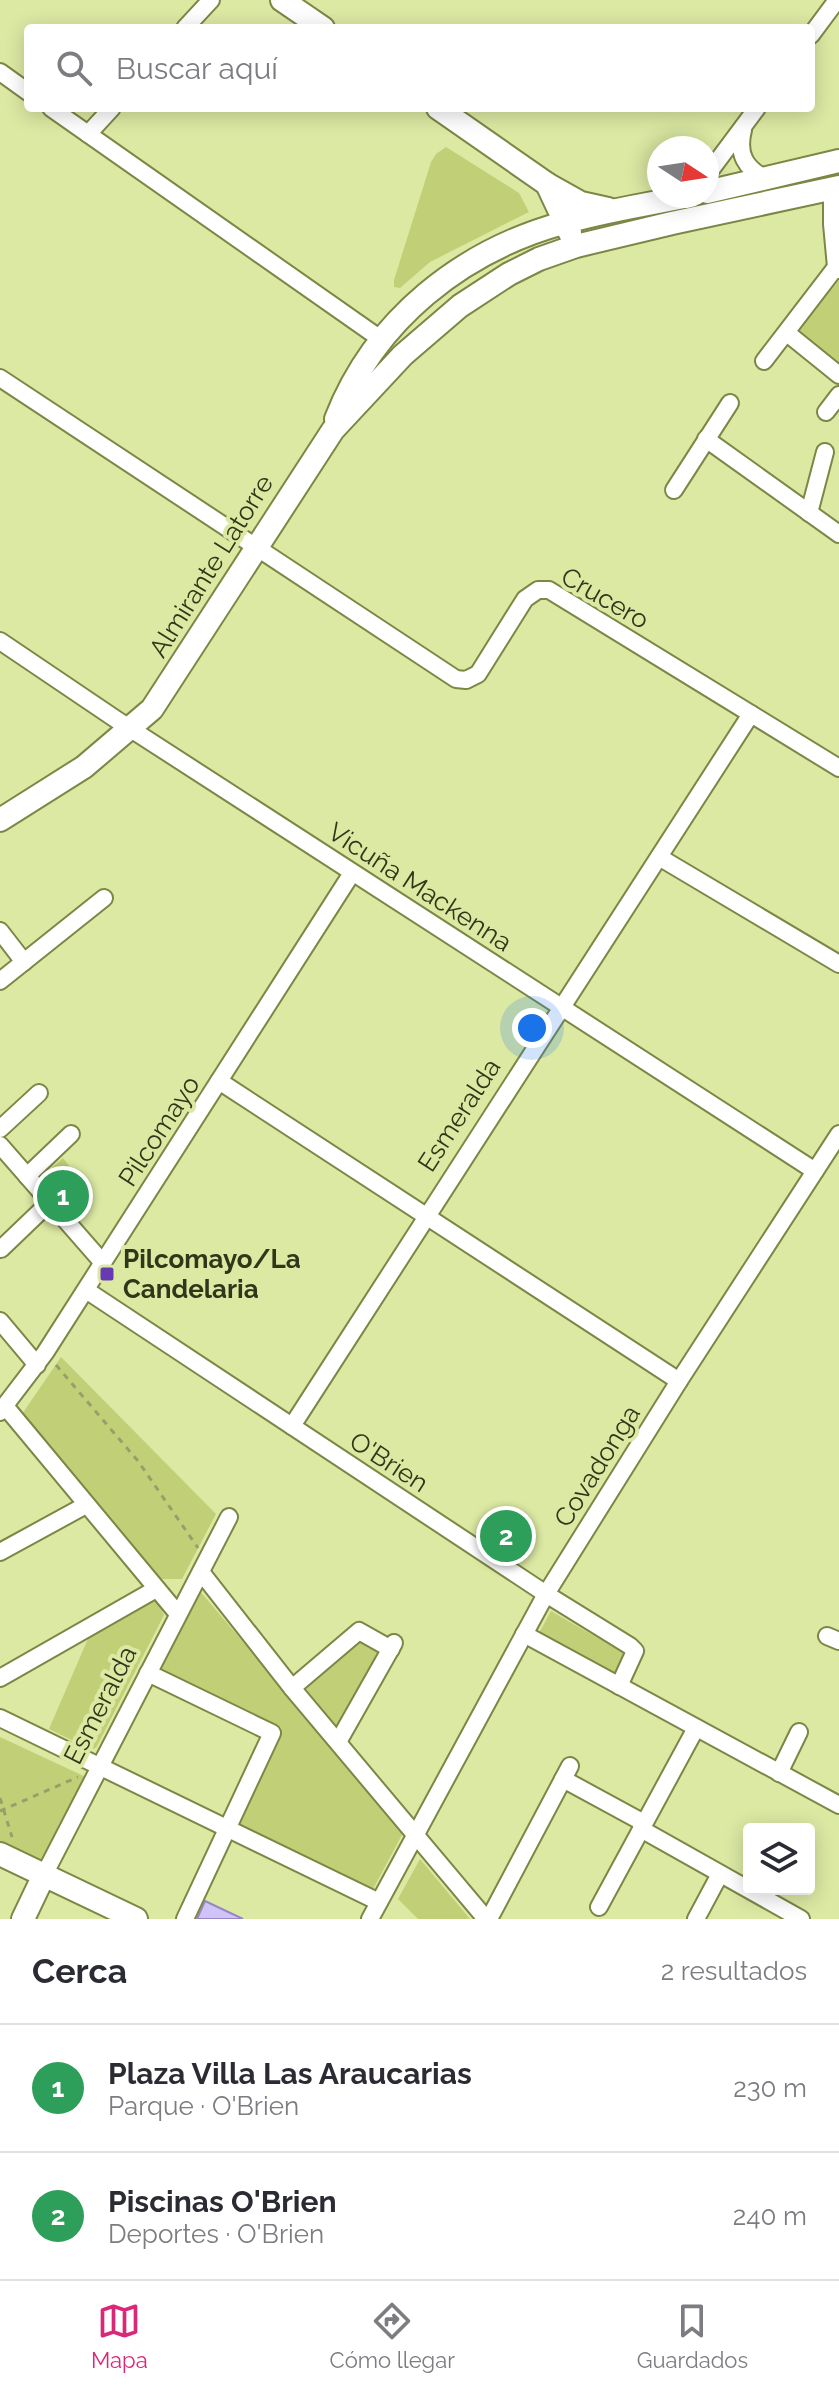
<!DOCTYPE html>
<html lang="es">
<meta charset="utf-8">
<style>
:root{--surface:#fff;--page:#f2f2f3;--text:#2b2b33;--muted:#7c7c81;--line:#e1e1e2;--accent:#db2777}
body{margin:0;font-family:Raleway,sans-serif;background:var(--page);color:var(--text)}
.controls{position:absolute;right:24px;bottom:24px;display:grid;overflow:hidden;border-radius:8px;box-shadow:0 4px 20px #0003}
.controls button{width:72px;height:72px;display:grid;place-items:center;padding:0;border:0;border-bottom:2px solid var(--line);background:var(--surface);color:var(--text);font:40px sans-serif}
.compass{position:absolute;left:647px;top:136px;width:72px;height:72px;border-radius:50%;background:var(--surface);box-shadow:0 4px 20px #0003;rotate:102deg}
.you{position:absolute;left:532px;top:1028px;width:28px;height:28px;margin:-20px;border:6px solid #fff;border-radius:50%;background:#1a73e8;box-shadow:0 0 0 12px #1a73e833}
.badge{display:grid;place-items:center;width:52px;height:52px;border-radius:50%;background:var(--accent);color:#fff;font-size:26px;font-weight:700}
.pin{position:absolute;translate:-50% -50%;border:4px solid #fff;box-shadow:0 2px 8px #0006}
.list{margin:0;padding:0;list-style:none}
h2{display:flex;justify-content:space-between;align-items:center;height:104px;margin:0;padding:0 32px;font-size:34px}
h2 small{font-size:26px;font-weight:400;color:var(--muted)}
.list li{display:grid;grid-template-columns:52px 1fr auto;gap:24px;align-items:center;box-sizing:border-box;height:128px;padding:0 32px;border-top:2px solid var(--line)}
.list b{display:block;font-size:30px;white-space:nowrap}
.list p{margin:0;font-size:26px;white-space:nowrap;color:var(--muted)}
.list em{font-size:26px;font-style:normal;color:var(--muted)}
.icon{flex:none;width:44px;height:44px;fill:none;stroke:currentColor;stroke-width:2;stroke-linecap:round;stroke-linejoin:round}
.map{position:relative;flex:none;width:839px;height:1919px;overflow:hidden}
.search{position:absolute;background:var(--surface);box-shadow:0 4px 20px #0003;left:24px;right:24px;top:24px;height:88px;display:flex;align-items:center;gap:20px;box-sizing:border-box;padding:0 28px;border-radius:8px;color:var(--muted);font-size:30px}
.sheet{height:360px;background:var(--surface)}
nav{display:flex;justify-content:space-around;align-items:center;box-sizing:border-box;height:112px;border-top:2px solid var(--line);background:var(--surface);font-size:22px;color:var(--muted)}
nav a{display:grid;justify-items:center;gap:4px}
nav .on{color:var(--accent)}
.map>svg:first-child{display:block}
</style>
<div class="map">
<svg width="839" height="1919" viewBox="0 0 839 1919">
<rect width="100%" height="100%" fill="#dce9a3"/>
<g fill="#c1d077">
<path d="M446,147L519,193L529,212L430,262L400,288L394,287V280L431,162L436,154Z"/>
<path d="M839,280V370L795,333Z"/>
<path d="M63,1158L82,1182L65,1210L39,1179Z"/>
<path d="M61,1357L216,1514L182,1579H158L20,1417Z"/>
<path d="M199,1590L404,1831L371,1893L234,1826L279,1729L158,1668Z"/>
<path d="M155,1597L164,1615L96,1748L90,1749L49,1729L90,1634Z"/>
<path d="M551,1611L629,1656L616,1680L538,1635Z"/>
<path d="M360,1639L383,1653L339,1730L305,1688Z"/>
<path d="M0,1737L86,1777L43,1867L0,1847Z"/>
<path d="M420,1859L470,1919H418L398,1899Z"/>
</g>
<path fill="#d0c3f7" stroke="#9887c4" stroke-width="2" d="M205,1901L243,1919H197Z"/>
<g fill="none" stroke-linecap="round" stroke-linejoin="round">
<g stroke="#7c8645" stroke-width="20">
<g id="street">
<path d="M185,28L211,0"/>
<path d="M811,35L837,0"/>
<path d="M0,72L28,92"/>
<path d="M51,108L382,340"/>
<path d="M743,130C737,154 745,168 766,179"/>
<path d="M88,134L112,108"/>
<path d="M707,175L757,108"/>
<path d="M832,189V224L836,267L839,270"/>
<path d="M787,333L839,375"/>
<path d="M764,361L836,267"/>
<path d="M0,378L456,679L466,680L478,674L525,599L538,590H549L839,768"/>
<path d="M826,412L839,395"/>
<path d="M706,439L839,534"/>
<path d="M674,490L730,403"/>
<path d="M809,513L825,452"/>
<path d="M0,641L117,720L815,1171"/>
<path d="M659,857L839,964"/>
<path d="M0,931L24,962"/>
<path d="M0,981L104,898"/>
<path d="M219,1081L679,1381"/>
<path d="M0,1129L39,1093"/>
<path d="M0,1145L103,1263"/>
<path d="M27,1176L71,1134"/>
<path d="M1,1249L50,1202"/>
<path d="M86,1290L546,1594L630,1646L635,1651L619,1686"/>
<path d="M0,1321L37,1365"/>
<path d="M5,1406L178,1614"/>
<path d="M0,1412L45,1353L352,873"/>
<path d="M292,1426L751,714"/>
<path d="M0,1552L86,1505"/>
<path d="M201,1572L292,1688L486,1919"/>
<path d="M524,1634L839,1805"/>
<path d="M827,1636L839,1641"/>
<path d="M148,1673L272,1733L185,1919"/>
<path d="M0,1678L156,1589"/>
<path d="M292,1688L359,1631L391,1649"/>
<path d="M0,1718L379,1902"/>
<path d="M338,1742L394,1643"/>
<path d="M779,1773L799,1732"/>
<path d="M563,1779L644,1823"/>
<path d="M641,1829L801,1919"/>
<path d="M44,1875L229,1517"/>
<path d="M599,1907L696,1728"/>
<path d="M370,1919L546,1594L679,1381L839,1134"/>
<path d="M489,1919L570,1766"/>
<path d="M696,1919L720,1874"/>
</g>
</g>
<g stroke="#7c8645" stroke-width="26">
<g id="secondary">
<path d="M282,0L323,28"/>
<path d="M438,108L547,184L570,233"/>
<path d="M547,184L581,203L608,209"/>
<path d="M707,192L839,161"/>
<path d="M336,419C375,319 462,251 563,223C603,211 646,205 688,196"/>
<path d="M0,820L84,767L152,709L333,430L403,355L460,306L509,274L539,259L576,246L672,223L839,187"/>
<path d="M0,1854L136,1919"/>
<path d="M23,1919L44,1875"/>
</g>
</g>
<g stroke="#96a06b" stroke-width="3" stroke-dasharray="6 6" stroke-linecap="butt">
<path d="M56,1365L138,1461L198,1548"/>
<path d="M0,1798L12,1837"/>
<path d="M0,1811L78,1777"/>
</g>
<use href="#street" stroke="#fff" stroke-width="16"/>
<use href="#secondary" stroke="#fff" stroke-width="22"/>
</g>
<rect fill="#683ab2" stroke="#dce9a3" stroke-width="3" x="99" y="1266" width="16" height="16" rx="4"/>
<g text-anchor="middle" stroke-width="8" stroke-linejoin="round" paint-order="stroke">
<g font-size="26" fill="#31361a" stroke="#dce9a3">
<text transform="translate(211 566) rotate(-58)" y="9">Almirante Latorre</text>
<text transform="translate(605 598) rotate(30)" y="9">Crucero</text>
<text transform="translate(420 887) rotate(33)" y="9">Vicuña Mackenna</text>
<text transform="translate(459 1115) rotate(-57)" y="9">Esmeralda</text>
<text transform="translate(159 1131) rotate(-57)" y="9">Pilcomayo</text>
<text transform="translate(389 1462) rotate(33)" y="9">O'Brien</text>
<text transform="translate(597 1466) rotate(-58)" y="9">Covadonga</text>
<text transform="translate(100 1705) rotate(-63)" y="9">Esmeralda</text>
</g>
<g font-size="26" font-weight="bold" fill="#31361a" stroke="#dce9a3" text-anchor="start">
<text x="123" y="1268">Pilcomayo/La<tspan x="123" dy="30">Candelaria</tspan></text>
</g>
</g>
</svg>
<div class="controls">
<button><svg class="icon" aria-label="layers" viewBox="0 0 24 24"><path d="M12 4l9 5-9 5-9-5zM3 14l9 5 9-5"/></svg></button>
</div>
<svg class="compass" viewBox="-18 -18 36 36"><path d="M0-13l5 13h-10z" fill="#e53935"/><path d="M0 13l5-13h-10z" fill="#7c7c81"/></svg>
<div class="you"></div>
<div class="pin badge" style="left:63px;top:1196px;background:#2e9e5b">1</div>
<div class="pin badge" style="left:506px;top:1536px;background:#2e9e5b">2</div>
<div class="search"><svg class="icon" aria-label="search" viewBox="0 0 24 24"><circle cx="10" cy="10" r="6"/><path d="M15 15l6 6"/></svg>Buscar aquí</div>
</div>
<section class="sheet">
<h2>Cerca<small>2 resultados</small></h2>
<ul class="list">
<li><span class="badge" style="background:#2e9e5b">1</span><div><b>Plaza Villa Las Araucarias</b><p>Parque · O'Brien</p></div><em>230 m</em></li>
<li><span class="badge" style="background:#2e9e5b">2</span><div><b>Piscinas O'Brien</b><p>Deportes · O'Brien</p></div><em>240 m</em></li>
</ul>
</section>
<nav>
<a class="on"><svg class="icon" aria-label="map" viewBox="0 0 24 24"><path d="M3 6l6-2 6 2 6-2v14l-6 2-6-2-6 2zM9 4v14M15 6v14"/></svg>Mapa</a>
<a><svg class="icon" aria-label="directions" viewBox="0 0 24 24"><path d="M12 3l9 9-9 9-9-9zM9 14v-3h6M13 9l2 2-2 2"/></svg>Cómo llegar</a>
<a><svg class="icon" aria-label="saved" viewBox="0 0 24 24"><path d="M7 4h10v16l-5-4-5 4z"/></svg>Guardados</a>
</nav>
